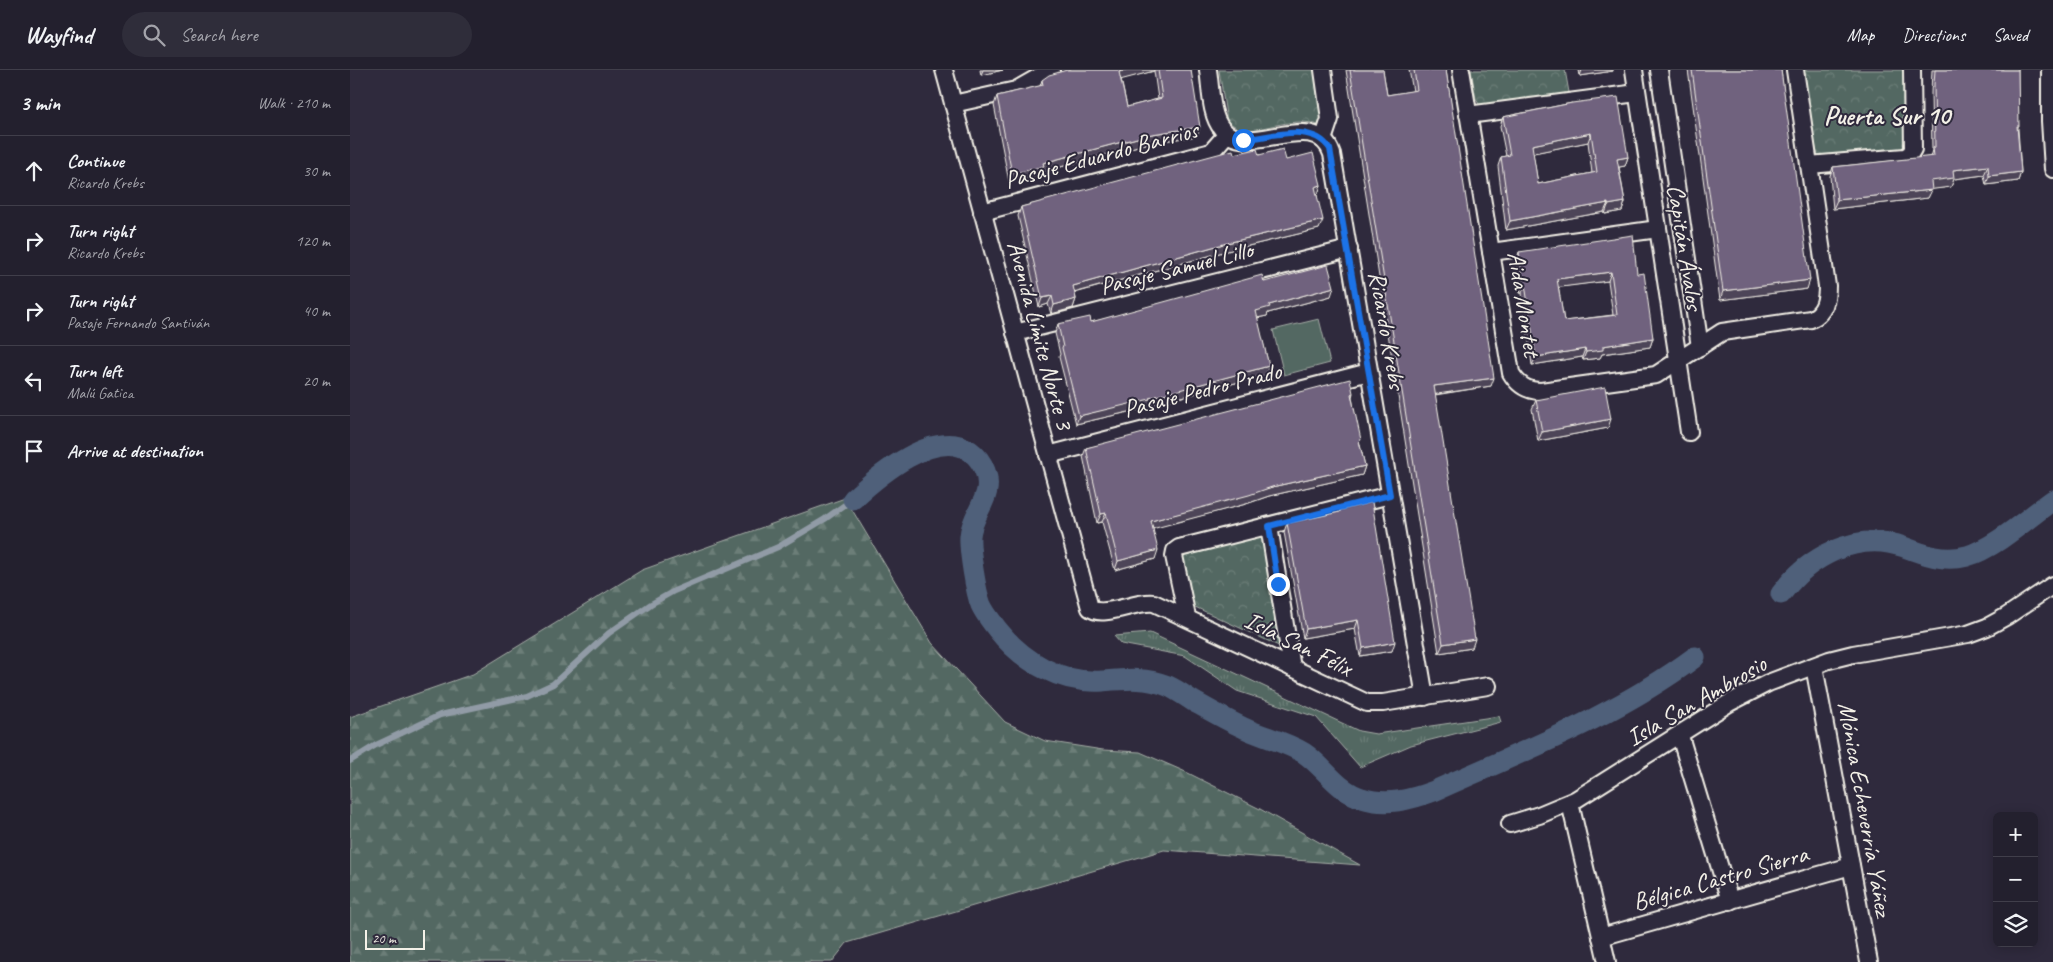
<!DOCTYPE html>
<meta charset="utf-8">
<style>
:root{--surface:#23202e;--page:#2f2d3a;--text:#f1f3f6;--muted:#a3a3aa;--line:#403e4a}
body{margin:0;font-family:Caveat,sans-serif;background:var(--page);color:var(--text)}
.controls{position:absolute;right:15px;bottom:15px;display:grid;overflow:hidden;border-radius:8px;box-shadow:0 2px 12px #0003}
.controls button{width:45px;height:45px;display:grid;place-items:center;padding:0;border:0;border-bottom:1px solid var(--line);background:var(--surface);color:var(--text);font:25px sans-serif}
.scale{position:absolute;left:15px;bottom:12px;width:60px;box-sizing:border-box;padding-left:5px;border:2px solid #f4f1e8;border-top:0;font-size:14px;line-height:18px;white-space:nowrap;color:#f4f1e8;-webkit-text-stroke:4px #2f2a3d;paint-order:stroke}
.stop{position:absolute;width:15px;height:15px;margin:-11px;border:4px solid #1a73e8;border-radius:50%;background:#fff}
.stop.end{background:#1a73e8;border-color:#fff;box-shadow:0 1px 5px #0008}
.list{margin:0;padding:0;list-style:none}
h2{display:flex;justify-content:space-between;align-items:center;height:65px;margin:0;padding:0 20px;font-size:21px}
h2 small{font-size:16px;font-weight:400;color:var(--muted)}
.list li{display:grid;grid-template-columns:32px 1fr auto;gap:15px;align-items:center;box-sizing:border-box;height:70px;padding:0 20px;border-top:1px solid var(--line)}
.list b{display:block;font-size:19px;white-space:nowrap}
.list p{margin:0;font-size:16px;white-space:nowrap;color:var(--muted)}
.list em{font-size:16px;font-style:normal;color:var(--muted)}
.icon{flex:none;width:28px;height:28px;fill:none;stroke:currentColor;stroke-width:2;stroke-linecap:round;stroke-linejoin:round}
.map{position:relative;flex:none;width:1703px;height:892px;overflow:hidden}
header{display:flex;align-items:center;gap:30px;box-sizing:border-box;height:70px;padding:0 25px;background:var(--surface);border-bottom:1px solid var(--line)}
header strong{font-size:24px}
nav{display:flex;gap:28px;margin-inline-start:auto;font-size:18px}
.search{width:350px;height:45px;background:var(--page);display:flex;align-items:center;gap:12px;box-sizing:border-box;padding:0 18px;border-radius:28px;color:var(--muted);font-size:19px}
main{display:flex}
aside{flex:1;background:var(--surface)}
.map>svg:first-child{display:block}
</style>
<header>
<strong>Wayfind</strong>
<div class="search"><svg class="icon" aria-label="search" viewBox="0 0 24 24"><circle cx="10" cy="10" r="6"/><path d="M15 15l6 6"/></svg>Search here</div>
<nav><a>Map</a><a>Directions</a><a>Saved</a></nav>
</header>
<main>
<aside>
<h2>3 min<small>Walk · 210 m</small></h2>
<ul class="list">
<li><svg class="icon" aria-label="ahead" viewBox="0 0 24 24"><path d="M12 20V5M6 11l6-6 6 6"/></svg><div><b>Continue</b><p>Ricardo Krebs</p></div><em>30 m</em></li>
<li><svg class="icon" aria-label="right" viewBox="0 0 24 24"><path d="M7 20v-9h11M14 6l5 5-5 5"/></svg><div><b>Turn right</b><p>Ricardo Krebs</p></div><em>120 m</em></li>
<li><svg class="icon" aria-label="right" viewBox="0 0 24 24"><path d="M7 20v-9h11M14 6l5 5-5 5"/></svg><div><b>Turn right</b><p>Pasaje Fernando Santiván</p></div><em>40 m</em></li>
<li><svg class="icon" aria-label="left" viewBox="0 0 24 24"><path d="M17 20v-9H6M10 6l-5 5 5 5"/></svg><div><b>Turn left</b><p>Malú Gatica</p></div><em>20 m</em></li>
<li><svg class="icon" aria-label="arrive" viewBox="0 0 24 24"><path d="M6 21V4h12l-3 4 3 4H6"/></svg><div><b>Arrive at destination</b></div></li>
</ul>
</aside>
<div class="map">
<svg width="1703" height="892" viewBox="0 0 1703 892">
<defs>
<pattern id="grass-tufts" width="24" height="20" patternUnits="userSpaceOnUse" patternTransform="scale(1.25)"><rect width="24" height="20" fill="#536862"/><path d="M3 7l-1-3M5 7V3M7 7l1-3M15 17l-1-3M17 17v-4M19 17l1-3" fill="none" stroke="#6c7e78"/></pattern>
<pattern id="forest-firs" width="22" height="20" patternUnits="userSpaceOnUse" patternTransform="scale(1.25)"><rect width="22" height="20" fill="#536862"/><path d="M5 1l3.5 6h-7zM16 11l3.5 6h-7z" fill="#6c7e78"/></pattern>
<pattern id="park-crowns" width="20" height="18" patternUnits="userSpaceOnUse" patternTransform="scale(1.25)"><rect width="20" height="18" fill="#536862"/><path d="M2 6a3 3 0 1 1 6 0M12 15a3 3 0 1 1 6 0" fill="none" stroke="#6c7e78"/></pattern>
</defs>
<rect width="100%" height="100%" fill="#2f2a3d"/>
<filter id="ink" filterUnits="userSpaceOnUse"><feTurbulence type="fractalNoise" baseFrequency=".02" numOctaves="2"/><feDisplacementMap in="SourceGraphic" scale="10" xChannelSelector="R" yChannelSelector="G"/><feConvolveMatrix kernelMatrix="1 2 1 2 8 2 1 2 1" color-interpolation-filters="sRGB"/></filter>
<g filter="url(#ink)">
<path fill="url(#grass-tufts)" stroke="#a4aca5" d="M800,563L1009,661L1026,664L1149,646L1151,652L1061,675L1010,697L966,647L887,621L835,586L771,574L764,566Z"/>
<path fill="url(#forest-firs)" stroke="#a4aca5" d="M495,428L582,573L655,652L695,671L753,680L790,682L838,703L910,739L1010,795L814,780L497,873L482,892H0V647L123,604L292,500Z"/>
<g fill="url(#park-crowns)" stroke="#a4aca5">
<path d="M869,0H968L973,51L968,55C947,46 914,60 892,61L877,51Z"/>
<path d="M1121,0H1215L1220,28L1130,36L1126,29Z"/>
<path d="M1557,0V77L1552,81L1470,87L1468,86L1464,70L1454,0Z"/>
<path d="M910,464L913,466L931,577L843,536L840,533L831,486Z"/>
</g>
<path fill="#536862" stroke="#a4aca5" d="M969,249L980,293L934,305L923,260Z"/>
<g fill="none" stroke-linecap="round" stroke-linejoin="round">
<path stroke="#919ba6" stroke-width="6" d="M0,691L26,675L90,645L177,626L203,614L259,563L301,534L324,521L428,477L475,449L503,429"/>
<g stroke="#4f617a" stroke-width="21">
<path d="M503,429C528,406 585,357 620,381C627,386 632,393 635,401C645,427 622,442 620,466C619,480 626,523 631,535C635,544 642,552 647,559C673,592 711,614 753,611C776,609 797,607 818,616C827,620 835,626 843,631C859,640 876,650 894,658C913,667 936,672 954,683C975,697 987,721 1012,728C1036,736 1060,730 1084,721C1173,681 1266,646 1345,587"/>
<path d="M1431,524C1458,487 1507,460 1554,477C1575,485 1594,492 1617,486C1645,478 1679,447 1703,430"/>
</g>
<g stroke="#f4f1e8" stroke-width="20">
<g id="street">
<path d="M594,0L740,538C753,549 787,530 804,533L1017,633H1033L1138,616"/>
<path d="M858,0C861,18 860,45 872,59C898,91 965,35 982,84L1075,627"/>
<path d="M973,0L980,49L973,70"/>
<path d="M1111,0L1161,303C1168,315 1177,321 1191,321L1306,305L1372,262L1461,249C1475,243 1477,229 1477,216L1445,0"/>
<path d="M1284,0L1339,362"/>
<path d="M1309,0L1350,277"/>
<path d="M1700,0V51L1703,99"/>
<path d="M603,34L666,20L701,0"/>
<path d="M1118,45L1287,23"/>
<path d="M1459,95L1555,87L1560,84L1563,79L1562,0"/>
<path d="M632,142L861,82L877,64"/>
<path d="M1141,182L1308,159"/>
<path d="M665,263L999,179"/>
<path d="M698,385L1019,302"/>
<path d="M919,456L942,598"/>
<path d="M837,547L824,486L825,481L829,478L1040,425"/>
<path d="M1464,596L1519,892"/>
<path d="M1330,666L1380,831"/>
<path d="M1220,733L1257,892"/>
<path d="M1160,754L1189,745L1225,730L1379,633L1418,613L1479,590L1503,584L1618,564L1637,557L1657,546L1703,515"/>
<path d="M1251,867L1501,796"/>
</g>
</g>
<use href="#street" stroke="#2f2a3d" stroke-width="16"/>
</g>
<g fill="#60546c" stroke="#f4f1e8" fill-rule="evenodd">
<path d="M630,0H653L631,5Z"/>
<path d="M717,0H841L847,66L799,73L692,102L691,105L659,112L644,35L647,26L690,16L692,10ZM804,1L808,29L777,37L771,9Z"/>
<path d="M996,0H1033L1037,25L1063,21L1059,0H1096L1141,316L1085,325L1122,578L1089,583Z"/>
<path d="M1229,0H1263V1L1230,6Z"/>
<path d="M1338,0H1431L1457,219L1370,230Z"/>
<path d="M1582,0H1668V59L1671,102L1668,111L1636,115L1634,105L1604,109L1601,117L1582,119L1578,128L1483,139L1480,106L1483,97L1580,87L1582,80L1581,23Z"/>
<path d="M1222,33L1278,87L1275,96L1269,97L1275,132L1272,141L1255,144L1254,142L1156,160L1148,96L1151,87L1156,86L1150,56L1153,47ZM1238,72L1242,103L1188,114L1183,83Z"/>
<path d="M884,84L909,85L936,90L971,115L968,124H967L969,159L873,182L725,223L726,229L723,238L701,244L698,234L689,237L668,146L671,137Z"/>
<path d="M1169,182L1287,204L1303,268L1300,277L1252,284L1250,288L1233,290L1232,287L1182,295L1172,223H1170L1166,191ZM1258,211L1263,245L1214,251L1208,217Z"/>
<path d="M914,212L981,226L918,243L917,246L907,248L919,296L916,305L797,336L796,338L726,354L709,287L710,284L705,263L708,254L741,252Z"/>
<path d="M1003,323L1002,327L1010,375L1015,396L1012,405L919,426L896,434L803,458L805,489L765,500L752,452L747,453L733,386L736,378Z"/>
<path d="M1186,330L1258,358L1188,371L1182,339Z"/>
<path d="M990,440L1042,581L1010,586L1005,559L953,568L934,462L937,453L989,442Z"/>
</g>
<g fill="#4e4558" stroke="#f4f1e8">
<path d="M633,0H653L631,5Z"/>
<path d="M776,0H804V1L766,11L769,2Z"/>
<path d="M1232,0H1263V1L1230,6Z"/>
<path d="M850,57L847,66L799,73L692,102L691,105L659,112L662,104L693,93L802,64Z"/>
<path d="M1241,63L1238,72L1179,84L1182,75Z"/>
<path d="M1278,87L1275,96L1264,98L1267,89Z"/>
<path d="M1638,96L1634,105L1604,109L1601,117L1577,120L1581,111L1603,100Z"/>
<path d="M1671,102L1668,111L1636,115L1639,106Z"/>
<path d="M971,115L968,124L962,125L965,117Z"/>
<path d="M1582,120L1578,128L1483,139L1487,130Z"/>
<path d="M1275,132L1272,141L1255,144L1258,135Z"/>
<path d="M1258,133L1254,142L1156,160L1160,151Z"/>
<path d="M973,150L969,159L873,182L720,224L723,216L877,173Z"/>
<path d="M1261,202L1258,211L1204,218L1207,209Z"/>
<path d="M1460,210L1457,219L1370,230L1373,221Z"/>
<path d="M1173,214H1175L1172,223H1170Z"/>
<path d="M984,217L981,226L918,243L917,246L902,249L906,241L919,235Z"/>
<path d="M702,226L698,234L689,237L692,228Z"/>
<path d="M726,229L723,238L701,244L704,235Z"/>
<path d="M1303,268L1300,277L1252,284L1250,288L1233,290L1236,282L1253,276Z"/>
<path d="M1235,279L1232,287L1182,295L1186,287Z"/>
<path d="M919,296L916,305L797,336L796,338L726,354L729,346Z"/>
<path d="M1144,308L1141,316L1081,325L1084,316Z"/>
<path d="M1261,349L1258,358L1188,371L1192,362Z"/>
<path d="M1015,396L1012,405L919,426L896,434L798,460L801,451L922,417Z"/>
<path d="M756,443L752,452L747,453L751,444Z"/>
<path d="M808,480L805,489L765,500L768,491Z"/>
<path d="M1008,550L1005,559L953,568L956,559Z"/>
<path d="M1125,569L1122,578L1089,583L1093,574Z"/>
<path d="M1045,572L1042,581L1010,586L1013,578Z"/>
</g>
<g fill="#70627e" stroke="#f4f1e8" fill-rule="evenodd">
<path d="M717,0H776L769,2L777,37L812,28L808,0H841L850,57L802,64L693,93L694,96L662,104L647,26L693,15L692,10L699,5Z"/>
<path d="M1000,0H1033L1037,25L1067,20L1064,0H1096L1144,308L1084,316L1125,569L1093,574Z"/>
<path d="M1342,0H1431L1460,210L1373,221Z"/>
<path d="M1585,0H1668L1669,56H1667L1671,102L1639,106L1638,96L1603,100L1604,108L1581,111L1582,120L1487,130L1483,97L1584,86L1583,78L1585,77L1584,14Z"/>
<path d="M1268,27L1278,87L1267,89L1275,132L1258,135V133L1160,151L1151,87L1160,85L1153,47L1222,33ZM1241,63L1247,102L1188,114L1182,75Z"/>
<path d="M907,79L909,85L933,79L936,90L963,83L971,115L965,117L973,150L877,173L723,216L726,229L704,235L702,226L692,228L671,137L883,80L884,84Z"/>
<path d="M1283,165L1287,204L1294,203L1303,268L1253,276V280L1236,282L1235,279L1186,287L1175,214H1173L1169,182ZM1261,202L1267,245L1214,251L1207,209Z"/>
<path d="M978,195L984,217L919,235L920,237L906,241L919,296L799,328L800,329L729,346L712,278L713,277L708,254L740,247L741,252L912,205L914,212Z"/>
<path d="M1000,309L1003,323L1001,324L1011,370L1009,371L1015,396L922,417L899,425L801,451L808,480L768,491L756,443L751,444L736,378Z"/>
<path d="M1255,317L1261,349L1192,362L1186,330Z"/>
<path d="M1022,432L1045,572L1013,578L1008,550L956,559L937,453L990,442V440Z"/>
</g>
</g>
<g fill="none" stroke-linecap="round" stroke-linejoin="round" filter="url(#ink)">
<path stroke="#1a73e8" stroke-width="6" d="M893,70C920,67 962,51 980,79L1040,425L919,456L928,514"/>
</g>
<g text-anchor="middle" stroke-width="4" stroke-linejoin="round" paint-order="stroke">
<g font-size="25" fill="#f4f1e8" stroke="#2f2a3d">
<text transform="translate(751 84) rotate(-15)" y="9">Pasaje Eduardo Barrios</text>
<text transform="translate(1336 177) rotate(81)" y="9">Capitán Ávalos</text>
<text transform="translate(826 197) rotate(-14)" y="9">Pasaje Samuel Lillo</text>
<text transform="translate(1175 234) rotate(81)" y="9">Aida Montet</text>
<text transform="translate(1038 260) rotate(80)" y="9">Ricardo Krebs</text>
<text transform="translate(691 265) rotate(75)" y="9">Avenida Límite Norte 3</text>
<text transform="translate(852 319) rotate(-14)" y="9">Pasaje Pedro Prado</text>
<text transform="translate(949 573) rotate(26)" y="9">Isla San Félix</text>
<text transform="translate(1346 630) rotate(-30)" y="9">Isla San Ambrosio</text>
<text transform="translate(1516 739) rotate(80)" y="9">Mónica Echeverría Yáñez</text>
<text transform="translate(1370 807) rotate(-16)" y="9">Bélgica Castro Sierra</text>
</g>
<g font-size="26" font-weight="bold" fill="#f4f1e8" stroke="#2f2a3d">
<text x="1537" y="54">Puerta Sur 10</text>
</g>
</g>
</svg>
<div class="controls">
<button>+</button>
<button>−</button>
<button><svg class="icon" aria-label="layers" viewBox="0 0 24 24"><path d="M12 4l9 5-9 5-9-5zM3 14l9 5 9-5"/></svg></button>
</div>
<div class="scale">20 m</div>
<div class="stop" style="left:893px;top:70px"></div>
<div class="stop end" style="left:928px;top:514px"></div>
</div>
</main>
